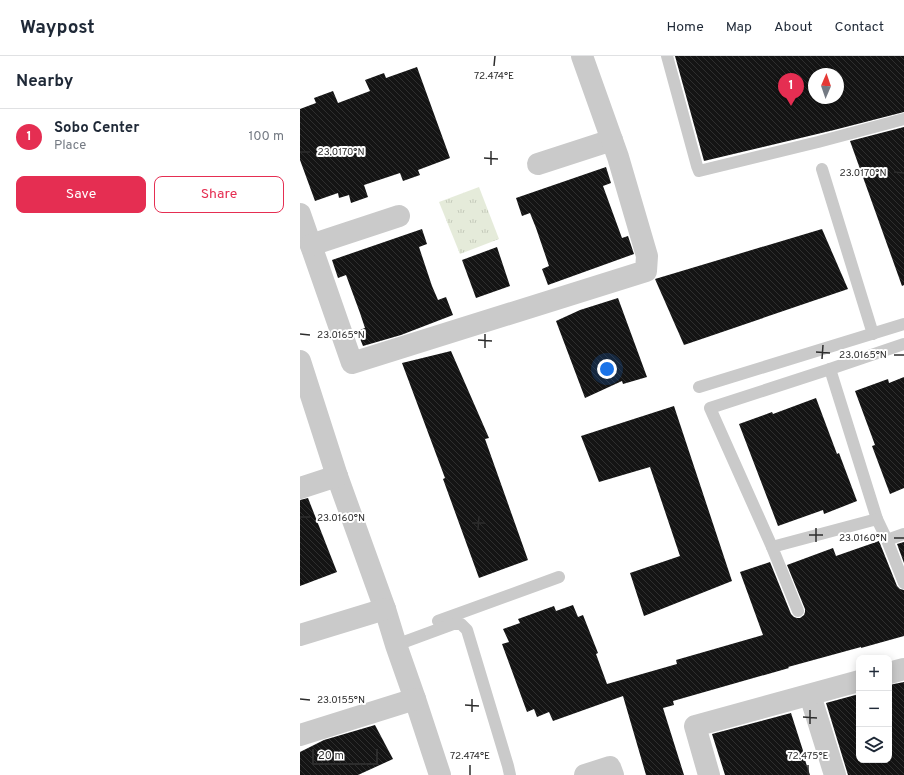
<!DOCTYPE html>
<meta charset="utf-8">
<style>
:root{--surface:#fff;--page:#f6f6f7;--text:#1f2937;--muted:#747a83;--line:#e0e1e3;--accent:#e52e52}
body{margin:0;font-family:Overpass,sans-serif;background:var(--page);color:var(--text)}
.controls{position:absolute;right:12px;bottom:12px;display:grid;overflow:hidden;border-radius:8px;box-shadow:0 2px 10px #0003}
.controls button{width:36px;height:36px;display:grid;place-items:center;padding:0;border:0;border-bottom:1px solid var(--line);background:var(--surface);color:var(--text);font:20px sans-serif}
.compass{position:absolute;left:508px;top:12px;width:36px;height:36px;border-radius:50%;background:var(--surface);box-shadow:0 2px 10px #0003;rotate:2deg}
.scale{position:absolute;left:12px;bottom:10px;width:66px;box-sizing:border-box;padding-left:4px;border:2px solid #2d2d2d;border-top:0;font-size:11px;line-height:14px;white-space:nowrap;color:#2d2d2d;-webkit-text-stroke:3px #fff;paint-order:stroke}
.you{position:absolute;left:307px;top:313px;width:14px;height:14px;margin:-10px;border:3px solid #fff;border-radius:50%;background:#1a73e8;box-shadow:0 0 0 6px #1a73e833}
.badge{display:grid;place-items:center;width:26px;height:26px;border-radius:50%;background:var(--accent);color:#fff;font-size:13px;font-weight:700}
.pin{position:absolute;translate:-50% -33px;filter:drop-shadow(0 1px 2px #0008)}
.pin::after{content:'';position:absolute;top:21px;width:14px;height:12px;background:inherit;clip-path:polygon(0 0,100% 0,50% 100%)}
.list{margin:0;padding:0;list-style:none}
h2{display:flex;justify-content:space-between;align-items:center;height:52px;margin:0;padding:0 16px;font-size:17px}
h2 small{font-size:13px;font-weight:400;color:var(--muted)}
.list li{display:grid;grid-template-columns:26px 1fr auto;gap:12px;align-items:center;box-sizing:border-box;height:56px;padding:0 16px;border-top:1px solid var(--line)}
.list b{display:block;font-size:15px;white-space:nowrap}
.list p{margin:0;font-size:13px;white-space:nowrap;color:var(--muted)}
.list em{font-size:13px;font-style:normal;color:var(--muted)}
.actions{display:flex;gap:8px;padding:12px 16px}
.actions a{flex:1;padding:9px 0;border:1px solid var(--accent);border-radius:8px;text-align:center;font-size:14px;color:var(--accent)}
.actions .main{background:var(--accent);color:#fff}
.icon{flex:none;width:22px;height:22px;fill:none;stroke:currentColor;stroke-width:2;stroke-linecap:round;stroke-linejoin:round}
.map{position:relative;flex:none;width:604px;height:719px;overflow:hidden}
header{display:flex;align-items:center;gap:24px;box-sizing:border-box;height:56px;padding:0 20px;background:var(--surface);border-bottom:1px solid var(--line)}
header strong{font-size:19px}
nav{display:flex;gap:22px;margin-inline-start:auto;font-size:14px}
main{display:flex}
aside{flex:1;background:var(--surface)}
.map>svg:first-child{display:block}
</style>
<header>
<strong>Waypost</strong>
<nav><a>Home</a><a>Map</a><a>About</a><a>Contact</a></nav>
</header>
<main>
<aside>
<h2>Nearby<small></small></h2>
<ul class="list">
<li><span class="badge">1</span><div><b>Sobo Center</b><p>Place</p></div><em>100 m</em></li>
</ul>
<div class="actions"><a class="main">Save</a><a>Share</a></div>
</aside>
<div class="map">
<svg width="604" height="719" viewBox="0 0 604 719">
<defs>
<pattern id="grass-tufts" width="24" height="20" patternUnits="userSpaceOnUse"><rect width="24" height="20" fill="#e5ebda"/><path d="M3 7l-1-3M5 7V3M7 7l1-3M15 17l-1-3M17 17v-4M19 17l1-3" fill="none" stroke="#c5cabb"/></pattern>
<pattern id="building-back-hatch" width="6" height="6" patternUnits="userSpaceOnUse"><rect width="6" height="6" fill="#141414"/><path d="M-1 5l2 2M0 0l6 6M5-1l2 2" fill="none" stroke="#2e2e2e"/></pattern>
</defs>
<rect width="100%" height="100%" fill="#fff"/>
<path fill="url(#grass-tufts)" d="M179,131L199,183L160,198L139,146Z"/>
<g fill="url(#building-back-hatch)" fill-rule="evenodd">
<path d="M375,0H604V56L534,74L404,105ZM514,18H538V42H514Z"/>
<path d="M117,11L150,102L118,114L120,119L103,125L100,117L64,129L68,141L51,147L49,139L39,142L38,137L15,145L0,104V53L16,47L14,42L33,35L38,47L70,35L65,24L84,17L86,22Z"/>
<path d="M604,71V229L602,230L550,85Z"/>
<path d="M306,111L311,127L303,130L322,182L328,180L334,198L248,229L242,213L249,210L236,172L230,157L222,160L216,142Z"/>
<path d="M122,173L127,188L119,191L132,230L138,244L146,241L153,259L101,279L63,290L57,275L65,272L60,257L46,219L38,222L32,204Z"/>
<path d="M522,173L548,233L384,289L355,223Z"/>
<path d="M197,191L210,230L176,242L162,204Z"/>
<path d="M318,242L347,321L323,328L322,325L285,342L256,265L280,254Z"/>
<path d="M151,295L189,382L185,383L228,504L179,522L143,423L145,422L102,307Z"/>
<path d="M604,321V432L590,438L572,390L575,389L555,335L588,323L589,327Z"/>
<path d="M516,342L537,398L539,397L557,445L524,458L523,454L478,470L439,368L472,356L473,358Z"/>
<path d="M374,350L432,525L344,560L330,517L380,500L350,411L299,426L281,380Z"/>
<path d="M8,442L37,516L0,530V444Z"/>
<path d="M579,485L597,530L600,533L604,534V580L561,592V591L488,611L489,612L373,645L374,649L363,652L384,719H346L323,640L253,665L249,656L237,661L234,653L227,656L202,588L209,586L203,573L220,567L218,563L254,550L256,555L273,549L278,561L283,559L298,597L296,598L307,628L377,608L376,604L463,579L440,516L470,506L491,558L494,561L497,562H500L504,559L505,556V553L487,509L533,492L536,500Z"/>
<path d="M604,486V507L597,488Z"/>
<path d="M604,626V719H548L526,647L559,638V704H589V629Z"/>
<path d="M491,657L506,704H505L510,719H425L412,678Z"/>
<path d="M75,669L93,703L58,719H0V696L24,684Z"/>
</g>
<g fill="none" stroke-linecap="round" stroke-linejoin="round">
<g stroke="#cacaca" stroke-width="12">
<path d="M367,0L397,110L399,115L518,86L604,63"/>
<path d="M522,113L573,278"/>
<path d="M530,313L577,463"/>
<path d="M399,331L604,268"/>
<path d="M587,484L604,478"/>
<path d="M472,491L410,352L530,313L604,288"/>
<path d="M498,555L472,491L577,463L587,484L604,527"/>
<path d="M138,565L259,521"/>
<path d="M96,589L153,568H161L167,574L208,710L210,719"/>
</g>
<g stroke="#cacaca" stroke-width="22">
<path d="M238,108L312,84"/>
<path d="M0,158L52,307L346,215L347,200L318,101L282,0"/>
<path d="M11,189L99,160"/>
<path d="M0,305L37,420L85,553L96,589L115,643L140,719"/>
<path d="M0,432L37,420"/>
<path d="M0,579L85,553"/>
<path d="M589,617L604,613"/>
<path d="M510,639L535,719"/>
<path d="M0,679L115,643"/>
<path d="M285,719L310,711L313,719"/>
<path d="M409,719L395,670L559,625"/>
</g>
</g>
<path fill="none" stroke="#2d2d2d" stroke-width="1.5" d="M194,10L195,0M0,96H10M184,102L198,103M191,109V95M594,116L604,117M0,278L10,279M178,284L192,285M185,292V278M516,296L530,297M594,299H604M522,303L523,289M0,461H10M172,467H185M178,474L179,460M509,479H523M594,482H604M516,486V472M0,643L10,644M165,649L179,650M172,656V643M503,661L517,662M510,668V654M170,719V709M508,719V709"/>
<g font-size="10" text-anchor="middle" fill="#2d2d2d" stroke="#fff" stroke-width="4" stroke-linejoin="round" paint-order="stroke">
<text x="194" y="23">72.474°E</text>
<text x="41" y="99">23.0170°N</text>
<text x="563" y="120">23.0170°N</text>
<text x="41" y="282">23.0165°N</text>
<text x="563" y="302">23.0165°N</text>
<text x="41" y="465">23.0160°N</text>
<text x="563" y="485">23.0160°N</text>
<text x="41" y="647">23.0155°N</text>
<text x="170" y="703">72.474°E</text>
<text x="508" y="703">72.475°E</text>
</g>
</svg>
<div class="controls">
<button>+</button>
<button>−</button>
<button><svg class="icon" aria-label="layers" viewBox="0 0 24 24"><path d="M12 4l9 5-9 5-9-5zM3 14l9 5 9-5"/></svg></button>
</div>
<svg class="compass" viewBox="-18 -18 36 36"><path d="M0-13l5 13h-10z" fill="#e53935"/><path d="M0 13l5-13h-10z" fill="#747a83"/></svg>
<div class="scale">20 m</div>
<div class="you"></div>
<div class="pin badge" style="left:491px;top:50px">1</div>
</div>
</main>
